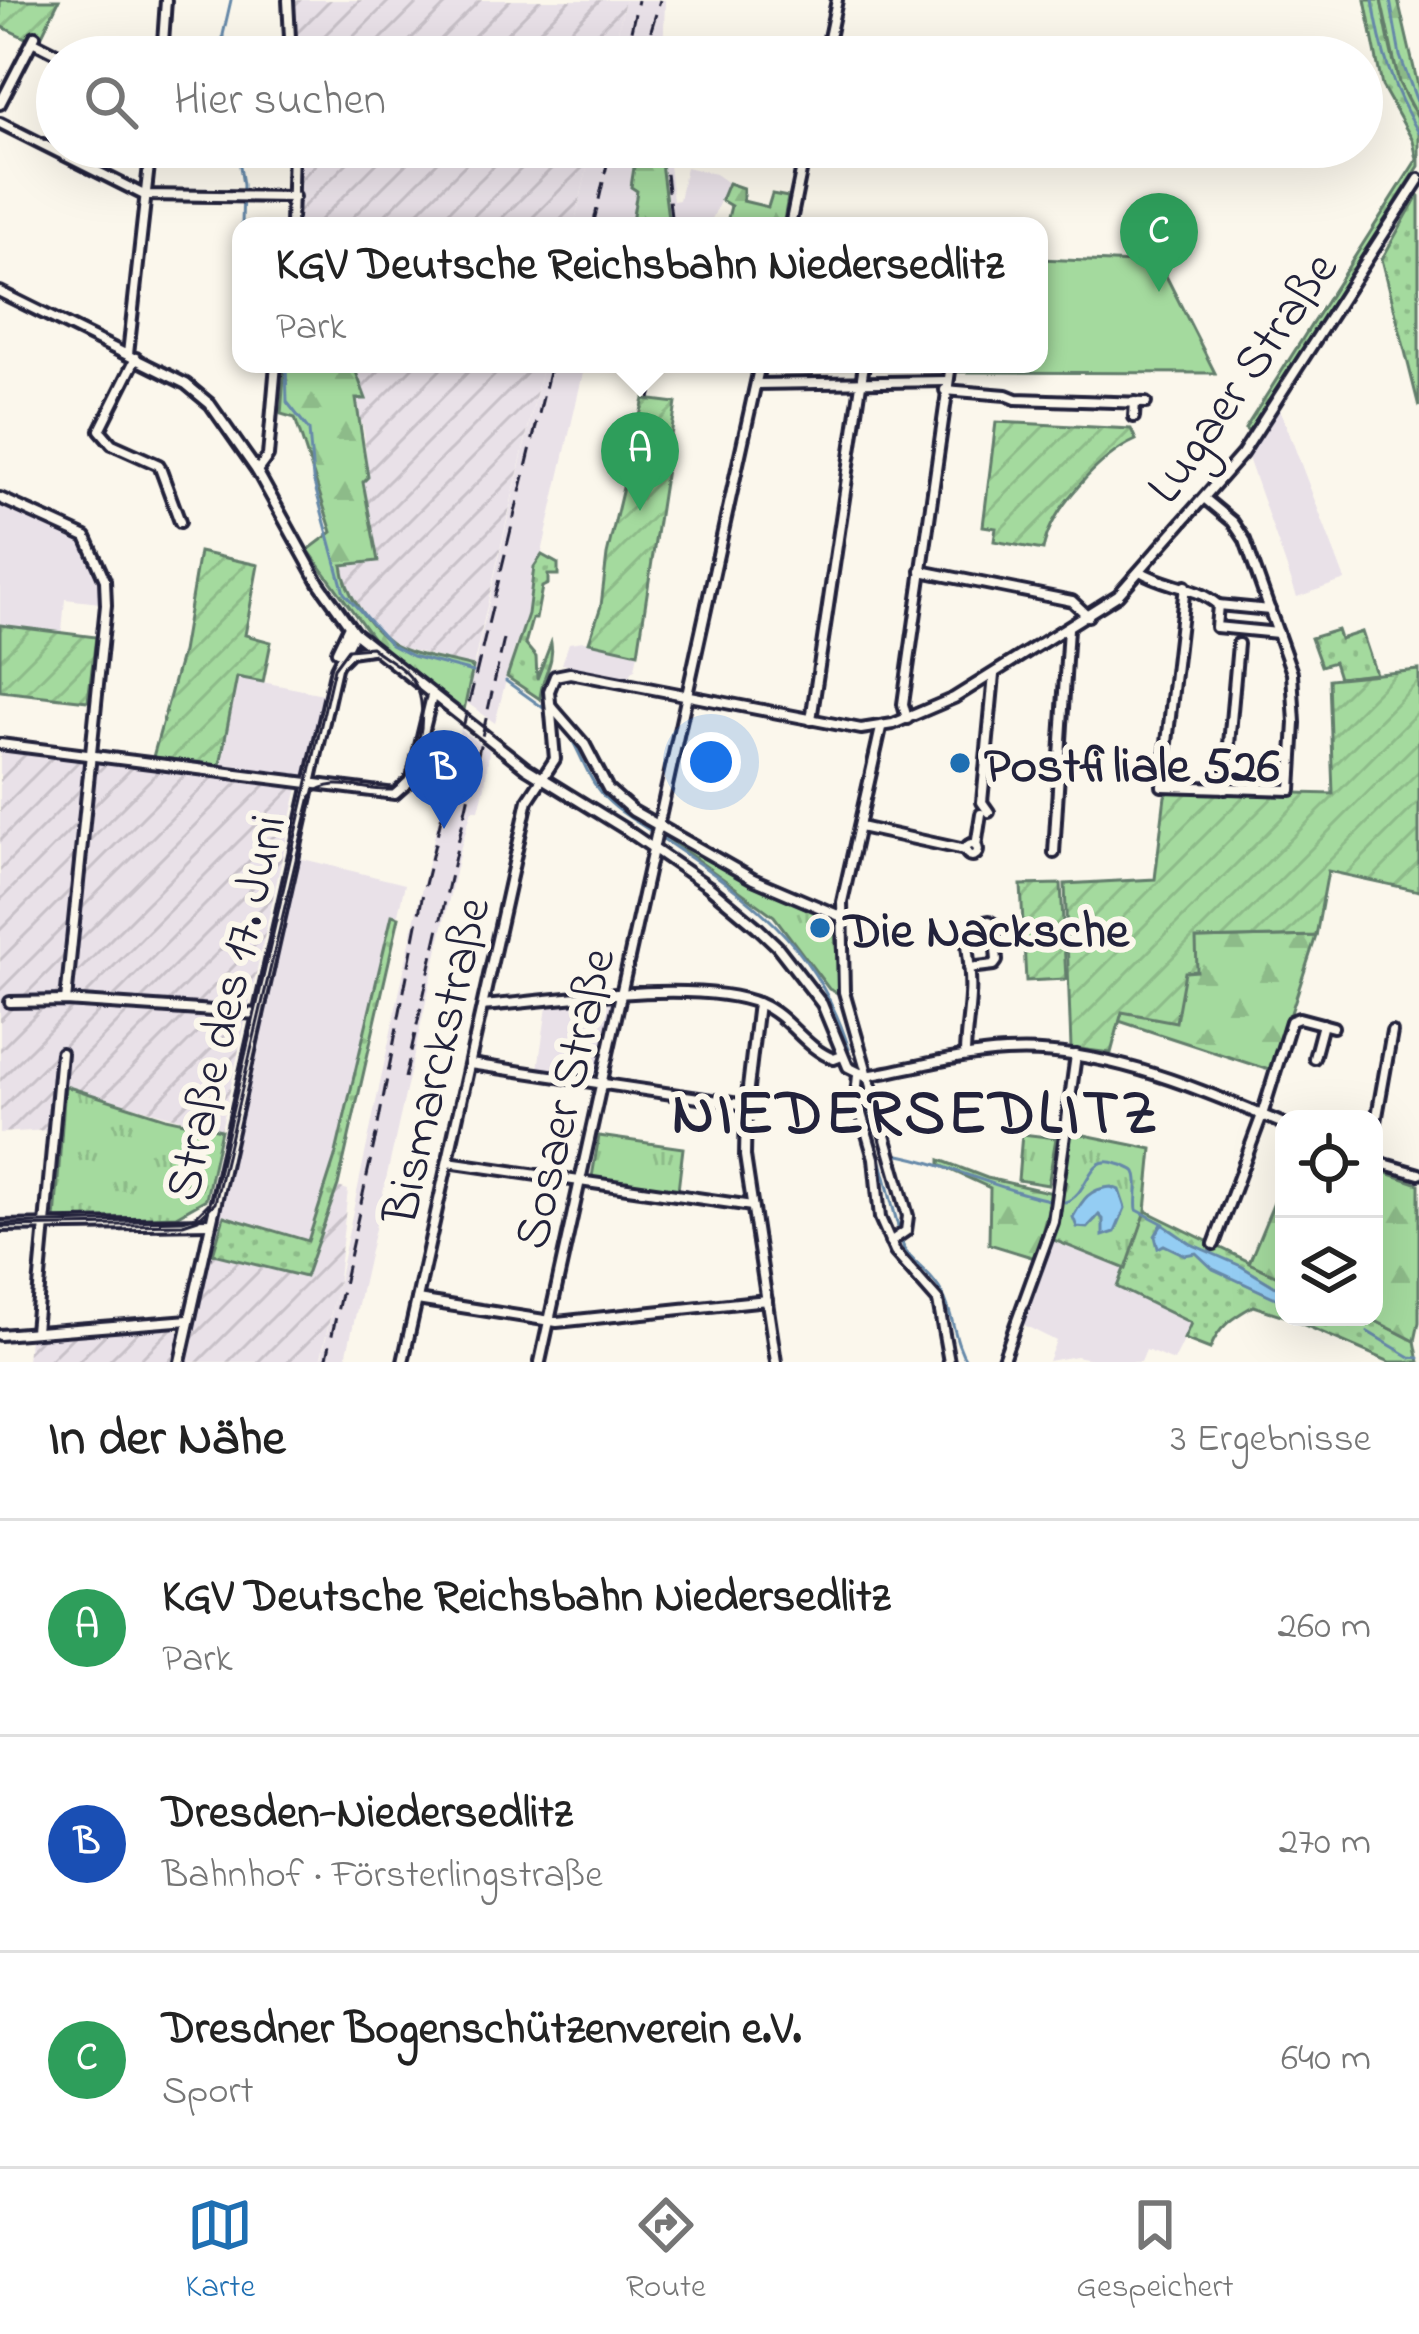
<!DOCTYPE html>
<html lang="de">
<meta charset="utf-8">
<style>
:root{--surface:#fff;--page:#f2f2f2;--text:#222;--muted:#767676;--line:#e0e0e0;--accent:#1f6fb2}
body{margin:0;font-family:"Indie Flower",sans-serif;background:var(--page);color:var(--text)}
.controls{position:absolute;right:36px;bottom:36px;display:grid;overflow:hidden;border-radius:24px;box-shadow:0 12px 48px #0002}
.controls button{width:108px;height:108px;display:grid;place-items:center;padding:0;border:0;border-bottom:3px solid var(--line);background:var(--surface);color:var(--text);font:60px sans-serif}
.you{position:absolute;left:711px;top:762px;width:42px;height:42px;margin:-30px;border:9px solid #fff;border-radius:50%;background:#1a73e8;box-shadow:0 0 0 18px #1a73e833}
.badge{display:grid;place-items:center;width:78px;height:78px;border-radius:50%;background:var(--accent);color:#fff;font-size:39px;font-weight:700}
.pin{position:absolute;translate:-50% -99px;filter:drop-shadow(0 3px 6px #0008)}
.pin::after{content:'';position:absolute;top:63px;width:42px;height:36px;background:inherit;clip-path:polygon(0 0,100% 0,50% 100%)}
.popup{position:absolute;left:232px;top:217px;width:816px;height:156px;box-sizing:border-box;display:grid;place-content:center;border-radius:24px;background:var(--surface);filter:drop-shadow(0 3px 9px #0005);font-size:39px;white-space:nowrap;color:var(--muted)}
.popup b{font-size:45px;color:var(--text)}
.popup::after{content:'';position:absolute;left:50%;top:100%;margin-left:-24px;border:24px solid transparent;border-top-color:var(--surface)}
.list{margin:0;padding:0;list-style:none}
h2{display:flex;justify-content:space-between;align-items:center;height:156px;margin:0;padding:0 48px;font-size:51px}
h2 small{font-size:39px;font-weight:400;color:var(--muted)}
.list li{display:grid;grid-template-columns:78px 1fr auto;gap:36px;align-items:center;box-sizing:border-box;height:216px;padding:0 48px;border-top:3px solid var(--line)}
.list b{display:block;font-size:45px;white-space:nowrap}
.list p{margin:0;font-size:39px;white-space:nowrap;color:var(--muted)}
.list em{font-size:39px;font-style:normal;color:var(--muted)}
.icon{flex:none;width:66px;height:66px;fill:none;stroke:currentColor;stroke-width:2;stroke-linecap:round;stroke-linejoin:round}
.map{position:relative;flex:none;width:1419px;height:1362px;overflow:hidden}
.search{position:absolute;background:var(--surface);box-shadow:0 12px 48px #0002;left:36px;right:36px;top:36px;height:132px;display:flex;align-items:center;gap:30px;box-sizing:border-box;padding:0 42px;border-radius:66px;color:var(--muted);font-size:45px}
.sheet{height:804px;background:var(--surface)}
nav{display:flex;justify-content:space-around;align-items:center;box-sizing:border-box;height:168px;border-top:3px solid var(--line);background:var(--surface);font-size:33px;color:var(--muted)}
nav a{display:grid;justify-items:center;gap:6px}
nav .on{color:var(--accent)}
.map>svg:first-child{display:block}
</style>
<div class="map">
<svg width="1419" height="1362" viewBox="0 0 1419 1362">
<defs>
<pattern id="industrial-furrows" width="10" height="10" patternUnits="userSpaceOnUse" patternTransform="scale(3)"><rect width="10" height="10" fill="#e9e1e8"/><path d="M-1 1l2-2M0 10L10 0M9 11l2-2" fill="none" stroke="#c8c1c8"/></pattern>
<pattern id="grass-dots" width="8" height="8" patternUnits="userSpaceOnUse" patternTransform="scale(3)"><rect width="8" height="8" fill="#a4da9e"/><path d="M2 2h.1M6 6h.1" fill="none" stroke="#8dbb89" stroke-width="1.8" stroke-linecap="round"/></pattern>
<pattern id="forest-firs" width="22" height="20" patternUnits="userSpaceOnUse" patternTransform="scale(3)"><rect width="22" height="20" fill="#a4da9e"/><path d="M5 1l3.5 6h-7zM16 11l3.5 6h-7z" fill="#8dbb89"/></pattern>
<pattern id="park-tufts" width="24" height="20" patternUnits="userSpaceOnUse" patternTransform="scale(3)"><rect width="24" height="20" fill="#a4da9e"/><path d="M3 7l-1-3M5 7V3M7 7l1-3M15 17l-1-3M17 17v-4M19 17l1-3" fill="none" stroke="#8dbb89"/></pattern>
<pattern id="garden-furrows" width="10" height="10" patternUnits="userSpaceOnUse" patternTransform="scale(3)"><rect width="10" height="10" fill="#a4da9e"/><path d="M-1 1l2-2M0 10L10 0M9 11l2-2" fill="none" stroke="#8dbb89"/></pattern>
</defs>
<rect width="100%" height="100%" fill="#fbf7ec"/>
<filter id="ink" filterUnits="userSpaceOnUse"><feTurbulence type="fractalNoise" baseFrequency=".00833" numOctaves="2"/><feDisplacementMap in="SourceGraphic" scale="24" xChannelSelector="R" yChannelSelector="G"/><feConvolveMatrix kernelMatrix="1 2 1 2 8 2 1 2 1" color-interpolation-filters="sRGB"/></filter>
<g filter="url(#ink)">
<g fill="#e9e1e8">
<path d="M625,0H665L663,57H612Z"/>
<path d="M592,147H637L631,174V187L637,191L632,222L622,226H574Z"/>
<path d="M659,147H667L673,201L679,200L686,167L715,174L728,183L709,226H669Z"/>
<path d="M543,364H585L528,614L514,649L495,723L466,702Z"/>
<path d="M1280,409L1345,580L1297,597L1248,458Z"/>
<path d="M0,504L80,541L88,551L99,582L100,603L65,599L62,632L0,625Z"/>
<path d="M584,641L638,653L635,669L628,677L562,664L569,643Z"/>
<path d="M237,677L323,694L304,776L220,765Z"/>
<path d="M460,729L489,750L485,786L479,810H472L460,850L345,1362H321L417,909Z"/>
<path d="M299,858L405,884L334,1186L313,1241L220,1213Z"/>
<path d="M612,1002L598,1075L538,1069L547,1007Z"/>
<path d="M1049,1238L1126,1269L1118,1287L1192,1324L1174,1361L1146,1350L1141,1362H1104L1076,1356L1048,1361L1056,1341L1018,1322Z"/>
</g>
<g fill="url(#industrial-furrows)">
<path d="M296,0H625L612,57H297Z"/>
<path d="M298,147H592L574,226H296Z"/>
<path d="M353,364H543L473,667L393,645L361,610L345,584L341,565L377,560L363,481L368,476L364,432L355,398H365Z"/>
<path d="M0,744L298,787L221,1130L53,1084L48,1130L0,1133Z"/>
<path d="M334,1186L348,1190L337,1287L320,1362H187L220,1213L312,1241Z"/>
<path d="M172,1324L179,1333L172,1362H27L29,1338Z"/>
</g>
<g fill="url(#grass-dots)" stroke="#637e6c" stroke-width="3">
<path d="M1365,0H1381C1387,30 1397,99 1419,115V166L1249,432L1245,429L1417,159L1413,141L1382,86Z"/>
<path d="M1418,195L1419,196V407L1382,259Z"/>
<path d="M542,555L558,564V575H548V584L542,587L536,619H532L525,644L536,657L537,679L551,643C555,664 541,677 540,699L507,677L528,614L534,567Z"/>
<path d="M1337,630L1340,639L1362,632L1376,674L1339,678L1334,662L1321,666L1311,638Z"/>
<path d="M392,915L399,917L338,1185L305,1277L213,1254L224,1216L308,1241L335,1157Z"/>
<path d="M1146,1211L1284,1279V1316L1253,1306C1232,1318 1219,1326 1210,1349L1184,1339L1191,1323L1117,1287Z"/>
<path d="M1286,1317H1368L1415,1341L1419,1362H1390Z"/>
</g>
<g fill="url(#forest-firs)" stroke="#637e6c" stroke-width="3">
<path d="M1381,0H1398L1419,90L1417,117L1399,83Z"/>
<path d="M637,147H659L669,226H622L632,222L637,191L631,187Z"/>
<path d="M728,183L743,188V201L768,207L772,194L788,197L783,226H726L731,206L721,200Z"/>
<path d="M285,364H353L366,399H356L368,477L363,482L378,561L342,565C345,593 368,626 391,643C408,655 452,661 473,667L464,710L379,647L308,550L332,532L295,418L281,414Z"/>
<path d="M1316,936L1272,1071L1119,1021L1122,1011L1185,972L1196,939Z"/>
<path d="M940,1160L987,1178L1053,1193L1035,1258L989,1244L990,1188L940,1165Z"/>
<path d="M1378,1170L1419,1184V1322L1415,1341L1368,1317H1374V1207Z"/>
<path d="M1284,1178V1279L1249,1263Z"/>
</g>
<g fill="url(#park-tufts)" stroke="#637e6c" stroke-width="3">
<path d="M670,835L727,869L834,922L840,994L829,989L774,916L667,838Z"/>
<path d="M65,1086L166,1118L221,1130L206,1199L176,1216L55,1220Z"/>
<path d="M1070,1132L1152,1149L1146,1211L1126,1269L1051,1239L1059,1217Z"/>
<path d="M1022,1134L1056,1138L1048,1185L1018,1180Z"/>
<path d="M599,1136L683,1148L678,1190L592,1177Z"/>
</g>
<g fill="url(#garden-furrows)" stroke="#637e6c" stroke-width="3">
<path d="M0,0H59L40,39L31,34L28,39L0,26Z"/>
<path d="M644,399L676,403L638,653L589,642L601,606L607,555Z"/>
<path d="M996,422L1131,429L1136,440C1100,456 1050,510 1043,550L994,541L996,528L983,526Z"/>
<path d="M199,552L258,565L245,635L271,642L263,682L237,677L220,765L153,757L182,652Z"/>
<path d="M0,625L96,637L88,701L0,691Z"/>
<path d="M1419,670V891L1328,871L1316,936L1196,939L1197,971L1185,972L1176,1022L1122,1012L1111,1053L1071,1048L1065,884L1155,879L1165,796L1171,790L1333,794L1329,679Z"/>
<path d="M1061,884L1066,979L1026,981L1021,885Z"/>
</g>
<path fill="#a4da9e" stroke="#637e6c" stroke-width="3" d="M1039,259L1160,264L1215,373L953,372L955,364H1039Z"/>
<g fill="#94cdf3" stroke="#6689a9" stroke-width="3">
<path d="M1111,1187L1119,1190L1125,1208L1115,1232L1103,1236V1219L1099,1215L1087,1228L1077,1227L1073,1217C1083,1199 1089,1189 1111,1187Z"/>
<path d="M1162,1224L1191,1244L1241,1266L1284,1292V1302L1213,1269L1196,1253L1185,1255L1164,1245L1158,1248L1155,1236Z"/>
</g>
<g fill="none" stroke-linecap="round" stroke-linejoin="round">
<g stroke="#6689a9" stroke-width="3">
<path d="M1373,0C1380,50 1393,90 1419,133"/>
<path d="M1390,0L1400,56L1419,107"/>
<path d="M225,57L223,35L231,0"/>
<path d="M237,147L243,185L242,226"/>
<path d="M286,364L287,402L309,430L313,479L344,593L391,645L412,656L473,672"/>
<path d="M506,681L549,712"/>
<path d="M556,719C577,739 581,764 597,788C610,807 633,819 652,832"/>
<path d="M660,837C749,897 816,942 849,1049"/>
<path d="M863,1094L904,1249C916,1266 933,1275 943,1295C954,1317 954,1342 967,1362"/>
<path d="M895,1154C948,1164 996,1189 1049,1200"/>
<path d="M1065,1202C1092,1193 1085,1152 1118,1164C1122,1165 1133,1169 1135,1172C1140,1180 1135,1200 1137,1210L1164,1224"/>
<path d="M1368,1332L1410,1357L1419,1358"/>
</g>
<g stroke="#22223b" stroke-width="16">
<g id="minor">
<path d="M288,0L291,57"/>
<path d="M34,42L64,57"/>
<path d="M162,57L166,0"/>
<path d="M825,57L837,0"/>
<path d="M0,104L35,36"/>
<path d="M0,123L144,195L294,197"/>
<path d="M291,226L293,147"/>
<path d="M790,226L806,147"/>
<path d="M0,292L186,384L210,404L257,471L319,583L354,632L526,768L625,829L708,886L757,927L777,946L822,1004L848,1067L866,1076C913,1068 957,1055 1005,1052C1102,1046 1196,1088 1284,1124"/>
<path d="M128,354L151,147"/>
<path d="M136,358L100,430L112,444L159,465L180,522"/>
<path d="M756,384L946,381"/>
<path d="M945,390L1006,395L1016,399L1146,403"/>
<path d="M1134,417L1135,402"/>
<path d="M257,471L268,456L276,364"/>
<path d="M0,498L86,537L105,580L106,605L66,1001"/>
<path d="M921,571L1072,601L1088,616"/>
<path d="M1140,571C1165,587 1194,585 1218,605"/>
<path d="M1185,586L1162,786L1291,790L1295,723L1292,673L1245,540L1233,522L1204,498"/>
<path d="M1218,605L1216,627L1278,633"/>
<path d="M1218,605L1270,610"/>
<path d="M337,651L349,626"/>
<path d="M342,660L350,652L371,649"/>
<path d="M551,706L585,745L608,789L633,811L753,879L840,916"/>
<path d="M907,719L903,704L951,364"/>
<path d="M811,720L864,364"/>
<path d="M881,728L842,902L844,992L908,1216L906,1231L890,1242"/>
<path d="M0,744L395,794L412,779L432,696"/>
<path d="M1225,789L1238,644"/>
<path d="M989,812L982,802L994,675"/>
<path d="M860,827L965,850"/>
<circle cx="972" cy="850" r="6"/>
<path d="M976,846L981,814"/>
<path d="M1054,853L1068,628"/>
<path d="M10,1002L66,1001L258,1014"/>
<path d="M758,1003L746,1105L745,1156L776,1362"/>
<path d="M483,1006C553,1001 698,978 760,1004C789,1016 804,1048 834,1059L842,1056"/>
<path d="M965,1056C965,1035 969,1017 970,996C972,974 967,949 965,926L989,921L994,924L997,961L994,965L969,968"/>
<path d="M1314,1058L1323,1024"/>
<path d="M470,1064L746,1105"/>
<path d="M858,1075L856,1096L874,1158L880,1218L895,1252L938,1301L949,1362"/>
<path d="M1374,1133L1392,1032"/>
<path d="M1374,1161L1419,1174"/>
<path d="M448,1162L752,1206"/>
<path d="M0,1226L211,1223"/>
<path d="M1214,1244L1262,1115L1291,1021L1299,1018L1333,1027"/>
<path d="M417,1300L557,1322L767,1300"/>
<path d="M35,1331L61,1053"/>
<path d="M0,1335L189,1320"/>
<path d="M180,1362L336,668L354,632"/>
<path d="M403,1362L528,800L555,759L549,691L555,676L570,673L861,729L893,724L954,698L1118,595L1242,454L1419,179"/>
<path d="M540,1362L760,364"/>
<path d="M1002,1362L1053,1222L1076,1055"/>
</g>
</g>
<use href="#minor" stroke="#fbf7ec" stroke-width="8"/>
<path stroke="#22223b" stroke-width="3" d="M0,1224L183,1220L196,1216L212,1200L334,668L348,649L371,647C385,658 406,668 415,684C431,711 417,772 392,790C364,792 332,774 311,796L215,1203L198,1219L183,1224L0,1227"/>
<g stroke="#22223b" stroke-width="3" stroke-dasharray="18 9" stroke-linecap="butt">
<path d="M625,57L638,0"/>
<path d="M643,57L660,0"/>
<path d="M663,147L672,226"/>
<path d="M593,226L611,147"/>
<path d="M650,399L658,364"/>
<path d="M405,1078L504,639"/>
<path d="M326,1362L376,1135L423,893L551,364"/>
</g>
</g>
</g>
<g fill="#1f6fb2" stroke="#fbf7ec" stroke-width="4.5">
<circle cx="960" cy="763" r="12"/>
<circle cx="820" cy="928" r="12"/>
</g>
<g text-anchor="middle" stroke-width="12" stroke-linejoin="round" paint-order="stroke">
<g font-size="51" fill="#22223b" stroke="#fbf7ec">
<text transform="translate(1240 376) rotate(-55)" y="18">Lugaer Straße</text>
<text transform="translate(223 1007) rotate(-77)" y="18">Straße des 17. Juni</text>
<text transform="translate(434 1060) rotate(-77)" y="18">Bismarckstraße</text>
<text transform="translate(562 1098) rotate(-77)" y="18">Sosaer Straße</text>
</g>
<g font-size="51" font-weight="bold" fill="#22223b" stroke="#fbf7ec" text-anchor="start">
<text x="984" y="781">Postfiliale 526</text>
<text x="844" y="946">Die Nacksche</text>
</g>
<g font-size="63" font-weight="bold" letter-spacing="3" fill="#22223b" stroke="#fbf7ec">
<text x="916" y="1132">NIEDERSEDLITZ</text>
</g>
</g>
</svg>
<div class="controls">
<button><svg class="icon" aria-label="locate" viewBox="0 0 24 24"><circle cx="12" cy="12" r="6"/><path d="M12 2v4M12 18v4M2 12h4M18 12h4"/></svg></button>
<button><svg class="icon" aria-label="layers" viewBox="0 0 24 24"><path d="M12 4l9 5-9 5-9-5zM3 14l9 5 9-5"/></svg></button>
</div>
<div class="you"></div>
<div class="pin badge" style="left:640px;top:511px;background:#2e9e5b">A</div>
<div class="popup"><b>KGV Deutsche Reichsbahn Niedersedlitz</b>Park</div>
<div class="pin badge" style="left:444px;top:829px;background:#1a4fb4">B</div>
<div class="pin badge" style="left:1159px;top:292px;background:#2e9e5b">C</div>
<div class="search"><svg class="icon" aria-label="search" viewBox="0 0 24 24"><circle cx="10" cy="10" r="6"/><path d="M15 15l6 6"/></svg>Hier suchen</div>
</div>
<section class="sheet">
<h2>In der Nähe<small>3 Ergebnisse</small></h2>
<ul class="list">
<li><span class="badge" style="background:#2e9e5b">A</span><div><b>KGV Deutsche Reichsbahn Niedersedlitz</b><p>Park</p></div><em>260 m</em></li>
<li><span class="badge" style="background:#1a4fb4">B</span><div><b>Dresden-Niedersedlitz</b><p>Bahnhof · Försterlingstraße</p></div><em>270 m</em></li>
<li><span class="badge" style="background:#2e9e5b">C</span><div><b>Dresdner Bogenschützenverein e.V.</b><p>Sport</p></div><em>640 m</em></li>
</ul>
</section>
<nav>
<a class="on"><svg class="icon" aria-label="map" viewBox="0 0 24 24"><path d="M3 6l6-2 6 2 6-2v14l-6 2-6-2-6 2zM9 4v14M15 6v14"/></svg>Karte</a>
<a><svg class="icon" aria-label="directions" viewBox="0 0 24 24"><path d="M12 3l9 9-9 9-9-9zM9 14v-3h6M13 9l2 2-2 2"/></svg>Route</a>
<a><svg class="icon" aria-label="saved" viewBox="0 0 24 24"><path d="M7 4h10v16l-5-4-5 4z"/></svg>Gespeichert</a>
</nav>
